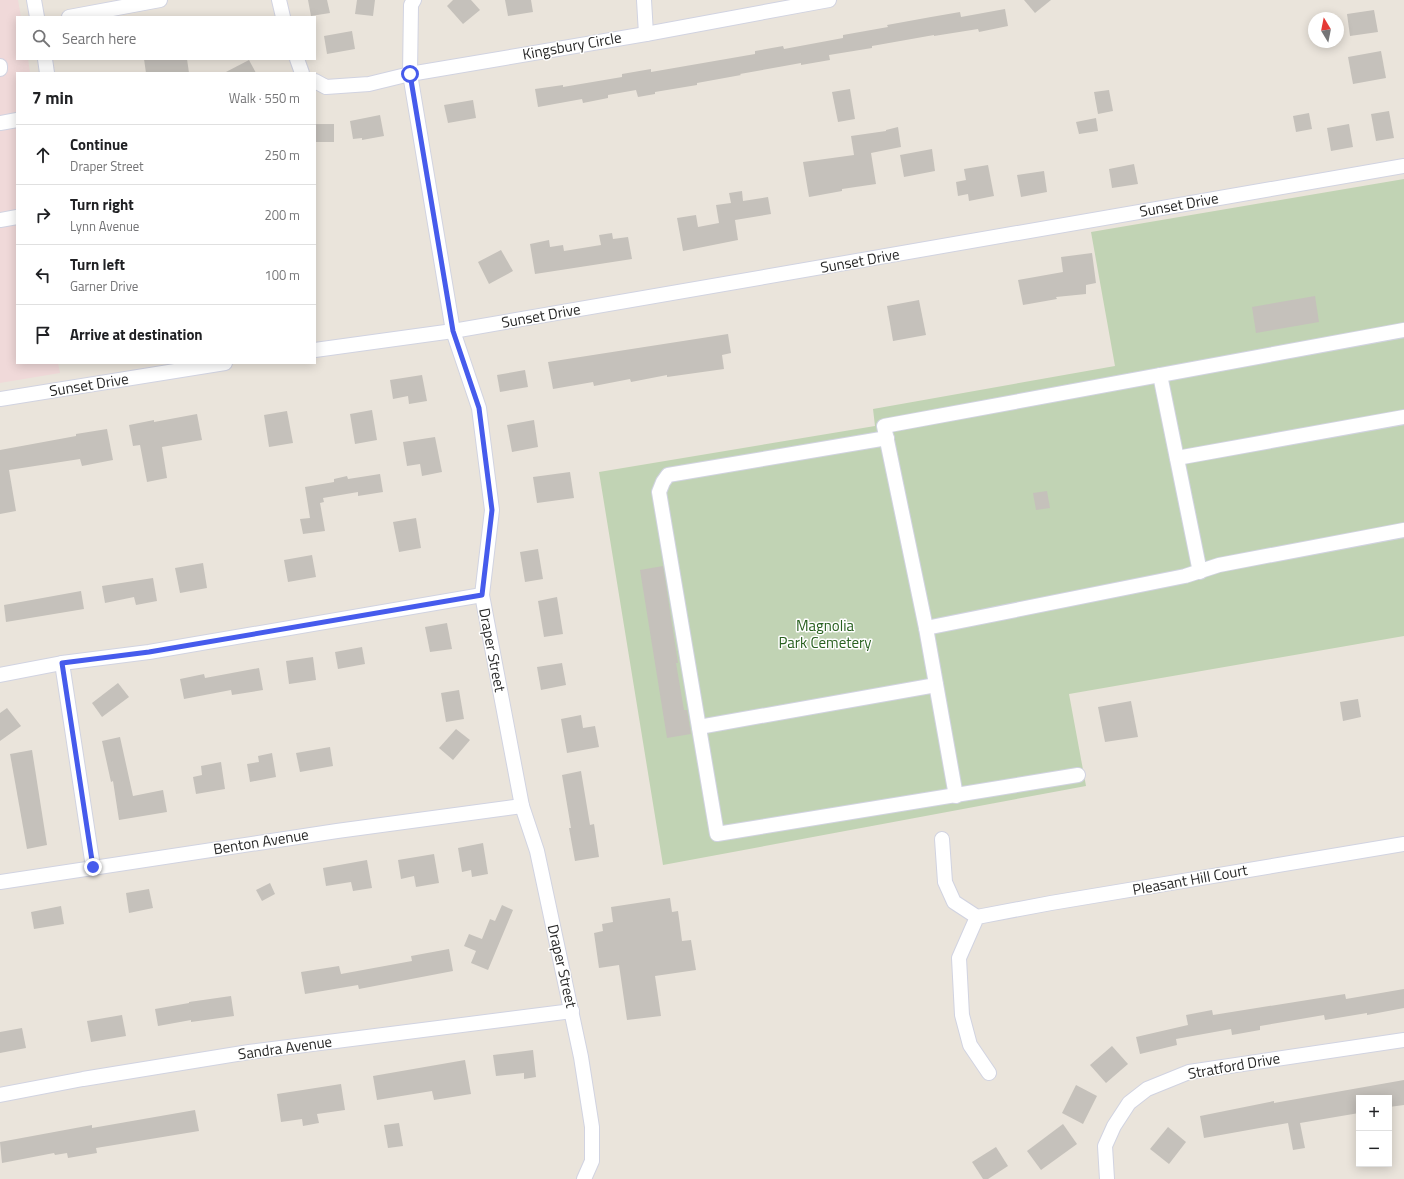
<!DOCTYPE html>
<meta charset="utf-8">
<style>
:root{--surface:#fff;--page:#f6f6f6;--text:#202124;--muted:#757577;--line:#e0e0e0}
body{margin:0;font-family:"Titillium Web",sans-serif;background:var(--page);color:var(--text)}
.controls{position:absolute;right:12px;bottom:12px;display:grid;overflow:hidden;border-radius:0px;box-shadow:0 2px 10px #0003}
.controls button{width:36px;height:36px;display:grid;place-items:center;padding:0;border:0;border-bottom:1px solid var(--line);background:var(--surface);color:var(--text);font:20px sans-serif}
.compass{position:absolute;left:1308px;top:12px;width:36px;height:36px;border-radius:50%;background:var(--surface);box-shadow:0 2px 10px #0003;rotate:350deg}
.stop{position:absolute;width:12px;height:12px;margin:-9px;border:3px solid #465bec;border-radius:50%;background:#fff}
.stop.end{background:#465bec;border-color:#fff;box-shadow:0 1px 4px #0008}
.list{margin:0;padding:0;list-style:none}
h2{display:flex;justify-content:space-between;align-items:center;height:52px;margin:0;padding:0 16px;font-size:17px}
h2 small{font-size:13px;font-weight:400;color:var(--muted)}
.list li{display:grid;grid-template-columns:26px 1fr auto;gap:12px;align-items:center;box-sizing:border-box;height:60px;padding:0 16px;border-top:1px solid var(--line)}
.list b{display:block;font-size:15px;white-space:nowrap}
.list p{margin:0;font-size:13px;white-space:nowrap;color:var(--muted)}
.list em{font-size:13px;font-style:normal;color:var(--muted)}
.icon{flex:none;width:22px;height:22px;fill:none;stroke:currentColor;stroke-width:2;stroke-linecap:round;stroke-linejoin:round}
.map{position:relative;flex:none;width:1404px;height:1179px;overflow:hidden}
.search{position:absolute;background:var(--surface);box-shadow:0 2px 10px #0003;left:16px;top:16px;width:300px;height:44px;display:flex;align-items:center;gap:10px;box-sizing:border-box;padding:0 14px;border-radius:0px;color:var(--muted);font-size:15px}
.panel{position:absolute;background:var(--surface);box-shadow:0 2px 10px #0003;left:16px;top:72px;width:300px;height:292px;border-radius:0px}
.map>svg:first-child{display:block}
</style>
<div class="map">
<svg width="1404" height="1179" viewBox="0 0 1404 1179">
<rect width="100%" height="100%" fill="#eae4db"/>
<path fill="#f0d9d9" d="M0,0H18L21,17H17V59H28L30,73H17V363H58L60,373L0,383Z"/>
<path fill="#c1d3b4" d="M1404,179V636L1069,694L1086,786L663,865L599,472L875,426L873,409L1115,366L1091,232Z"/>
<g fill="#c5c1bb">
<path d="M308,0H327L330,13L311,16Z"/>
<path d="M357,0H375L373,16L355,14Z"/>
<path d="M453,0H471L480,10L463,24L447,6Z"/>
<path d="M505,0H531L533,12L508,16Z"/>
<path d="M1024,0H1051L1035,13Z"/>
<path d="M1005,9L1008,26L979,32L978,29L934,36V35L872,46V48L829,55L830,60L801,65V63L740,74L741,75L697,83V85L655,92V94L638,97L636,90L608,95V98L583,103L582,99L538,107L535,89L563,85V87L622,77V74L651,69V72L755,54V51L783,46L784,49L843,38V35L888,27L887,25L931,17L960,12L961,17Z"/>
<path d="M1374,10L1378,32L1350,36L1347,14Z"/>
<path d="M352,31L355,49L327,54L324,36Z"/>
<path d="M1381,51L1386,78L1353,84L1348,57Z"/>
<path d="M144,59H187L189,73H146Z"/>
<path d="M249,60L256,73H224Z"/>
<path d="M850,89L855,119L838,122L832,92Z"/>
<path d="M1109,90L1113,111L1098,114L1094,92Z"/>
<path d="M473,100L476,118L448,123L444,105Z"/>
<path d="M1389,111L1394,138L1376,141L1371,114Z"/>
<path d="M1309,113L1312,129L1296,132L1293,116Z"/>
<path d="M380,115L384,136L362,140V138L353,139L350,121Z"/>
<path d="M1096,118L1098,131L1079,134L1076,122Z"/>
<rect x="315" y="124" width="19" height="18"/>
<path d="M1349,124L1353,147L1331,151L1327,128Z"/>
<path d="M898,127L901,147L871,153L876,184L842,189V191L809,197L803,162L854,155L851,136L886,131V130Z"/>
<path d="M932,149L935,171L904,177L900,155Z"/>
<path d="M1134,164L1138,184L1112,188L1109,169Z"/>
<path d="M988,165L994,196L969,201L968,194L958,196L956,182L966,180L964,169Z"/>
<path d="M1044,171L1047,192L1021,197L1017,175Z"/>
<path d="M742,191L743,201L768,197L771,214L735,220L738,240L683,251L677,218L696,215L698,227L719,223L716,205L731,203L729,193Z"/>
<path d="M612,233L613,239L628,237L632,259L535,274L530,244L549,240L550,247L563,245L564,251L601,245L599,235Z"/>
<path d="M501,250L513,271L489,284L478,262Z"/>
<path d="M1092,253L1096,283L1086,285V294L1056,297L1057,299L1023,305L1018,280L1063,272L1061,257Z"/>
<path d="M1315,296L1319,322L1256,333L1252,307Z"/>
<path d="M919,300L926,335L893,341L887,306Z"/>
<path d="M728,334L731,353L722,355L724,369L667,377V375L631,382L630,379L594,386L593,382L553,389L548,362Z"/>
<path d="M525,370L528,387L500,392L497,375Z"/>
<path d="M422,375L427,401L409,404L408,396L393,399L390,380Z"/>
<path d="M372,410L377,440L355,444L350,414Z"/>
<path d="M287,411L293,443L269,447L264,415Z"/>
<path d="M197,414L202,440L162,447L167,478L147,482L140,445L133,446L129,425L154,420V422Z"/>
<path d="M534,420L538,447L512,452L507,425Z"/>
<path d="M107,429L113,460L82,466L80,459L9,470L16,511L0,514V450L76,436V434Z"/>
<path d="M435,437L442,472L422,476L420,464L407,466L403,442Z"/>
<path d="M570,472L574,498L537,503L533,477Z"/>
<path d="M380,474L383,492L358,496V492L323,498L324,502L320,503L325,531L303,534L300,519L310,518L305,487L334,482V479L347,476L348,479Z"/>
<path d="M1047,491L1050,508L1036,510L1033,493Z"/>
<path d="M416,518L421,548L399,552L393,522Z"/>
<path d="M538,549L543,579L525,582L520,552Z"/>
<path d="M312,555L316,577L288,582L284,560Z"/>
<path d="M203,563L207,588L180,593L175,568Z"/>
<path d="M663,566L678,663H676L684,710H687L691,734L667,738L640,570Z"/>
<path d="M153,578L157,601L136,605L134,597L105,603L102,586Z"/>
<path d="M81,591L84,609L6,622L4,605Z"/>
<path d="M557,597L563,634L544,637L538,601Z"/>
<path d="M447,623L452,649L430,652L425,627Z"/>
<path d="M362,647L365,664L338,669L335,652Z"/>
<path d="M313,657L316,680L289,684L286,661Z"/>
<path d="M562,663L566,685L541,690L537,667Z"/>
<path d="M259,668L263,690L232,695L231,690L184,699L180,679L204,674L205,678Z"/>
<path d="M118,683L129,697L102,717L92,703Z"/>
<path d="M459,690L464,719L446,722L441,693Z"/>
<path d="M1358,699L1361,717L1343,721L1340,702Z"/>
<path d="M1131,701L1138,737L1105,742L1098,707Z"/>
<path d="M7,708L21,726L0,741V713Z"/>
<path d="M581,715L583,728L595,726L599,747L567,753L561,719Z"/>
<path d="M456,729L470,740L453,760L439,748Z"/>
<path d="M120,737L133,796L163,790L167,812L119,820L113,781L111,782L102,741Z"/>
<path d="M330,747L333,766L300,772L296,753Z"/>
<path d="M32,750L47,845L27,849L10,754Z"/>
<path d="M272,753L276,777L250,782L247,764L259,762L258,756Z"/>
<path d="M221,762L225,789L196,794L193,777L202,775L201,766Z"/>
<path d="M581,771L590,825L594,824L599,857L575,861L569,828H571L562,775Z"/>
<path d="M483,843L488,874L472,877L471,870L462,872L458,848Z"/>
<path d="M434,854L439,883L416,887L414,876L401,879L398,860Z"/>
<path d="M367,860L372,888L353,891L351,882L326,886L323,868Z"/>
<path d="M270,883L275,894L262,901L256,890Z"/>
<path d="M149,889L153,908L129,913L126,893Z"/>
<path d="M670,898L672,912L678,911L682,941L691,940L696,970L655,976L661,1016L627,1020L619,965L599,968L594,933L603,931L602,924L613,922L611,907Z"/>
<path d="M502,905L513,910L488,970L471,963L476,951L464,946L469,934L482,939L490,919L495,921Z"/>
<path d="M61,906L64,924L34,929L31,912Z"/>
<path d="M449,949L453,971L359,989L358,985L305,994L301,972L339,966L341,974L412,961L411,956Z"/>
<path d="M1404,989V1008L1367,1015V1013L1325,1020L1324,1015L1260,1026V1030L1232,1035L1231,1029L1176,1039L1177,1045L1140,1054L1136,1037L1188,1025L1186,1015L1212,1010L1213,1015L1345,994L1346,999Z"/>
<path d="M231,996L234,1016L191,1022V1020L158,1026L155,1009L189,1003V1002Z"/>
<path d="M122,1015L126,1036L91,1042L87,1021Z"/>
<path d="M22,1028L26,1048L0,1053V1032Z"/>
<path d="M1112,1046L1128,1064L1106,1083L1090,1065Z"/>
<path d="M533,1050L536,1077L524,1079V1073L496,1076L493,1055Z"/>
<path d="M465,1060L471,1094L434,1100L432,1091L377,1100L373,1076Z"/>
<path d="M1404,1080V1105L1389,1107V1098H1359V1113L1300,1123L1305,1148L1293,1150L1288,1123L1204,1138L1200,1116L1274,1101V1103Z"/>
<path d="M341,1084L345,1110L317,1114L319,1123L303,1126L302,1119L281,1122L277,1094Z"/>
<path d="M1076,1085L1097,1096L1083,1124L1062,1113Z"/>
<path d="M195,1110L199,1131L96,1148L97,1153L68,1158L67,1153L55,1155L54,1153L2,1163L0,1142L92,1125V1128Z"/>
<path d="M399,1123L403,1146L388,1148L384,1125Z"/>
<path d="M1063,1124L1077,1144L1041,1170L1027,1151Z"/>
<path d="M1168,1127L1186,1142L1169,1164L1150,1149Z"/>
<path d="M996,1147L1008,1166L988,1179H983L972,1162Z"/>
</g>
<g fill="none" stroke-linecap="round" stroke-linejoin="round">
<g stroke="#d1d3e1" stroke-width="16">
<g id="minor">
<path d="M34,0L37,17"/>
<path d="M279,0L283,17"/>
<path d="M414,0L411,5L410,74L453,331L479,408L492,510L482,595L522,806L537,851L581,1057L592,1127V1161L584,1179"/>
<path d="M644,0L646,34"/>
<path d="M69,17L160,0"/>
<path d="M45,59L47,73"/>
<path d="M297,59L302,73"/>
<path d="M0,66V69"/>
<path d="M315,81L326,87L369,84L410,74L646,34L829,0"/>
<path d="M0,123L17,120"/>
<path d="M0,220L17,217"/>
<path d="M315,350L453,331L1404,166"/>
<path d="M1160,375L1200,572"/>
<path d="M0,399L225,363"/>
<path d="M887,438L668,475L663,482L659,492L717,834L1078,775"/>
<path d="M1177,458L1404,417"/>
<path d="M926,628L1185,576L1219,565L1404,530"/>
<path d="M62,663L93,867"/>
<path d="M0,675L62,663L149,652L482,595"/>
<path d="M699,727L936,685"/>
<path d="M956,796L926,628L884,426L1404,330"/>
<path d="M942,839L945,882L954,902L977,917"/>
<path d="M0,882L337,831L522,806"/>
<path d="M989,1073L970,1045L962,1015L959,958L977,917L1051,903L1404,844"/>
<path d="M0,1095L83,1079L249,1052L572,1011"/>
<path d="M1107,1179L1105,1146L1114,1126L1129,1103L1147,1089L1189,1072L1404,1040"/>
</g>
</g>
<use href="#minor" stroke="#fff" stroke-width="14"/>
</g>
<g fill="none" stroke-linecap="round" stroke-linejoin="round">
<path stroke="#465bec" stroke-width="5" d="M93,867L62,663L149,652L482,595L492,510L479,408L453,331L410,74"/>
</g>
<g text-anchor="middle" stroke-width="3" stroke-linejoin="round" paint-order="stroke">
<g font-size="15" fill="#292929" stroke="#fff">
<text transform="translate(572 46) rotate(-10)" y="5">Kingsbury Circle</text>
<text transform="translate(1179 205) rotate(-10)" y="5">Sunset Drive</text>
<text transform="translate(860 261) rotate(-10)" y="5">Sunset Drive</text>
<text transform="translate(541 316) rotate(-10)" y="5">Sunset Drive</text>
<text transform="translate(89 385) rotate(-9)" y="5">Sunset Drive</text>
<text transform="translate(492 650) rotate(79)" y="5">Draper Street</text>
<text transform="translate(261 842) rotate(-9)" y="5">Benton Avenue</text>
<text transform="translate(1190 880) rotate(-10)" y="5">Pleasant Hill Court</text>
<text transform="translate(562 966) rotate(77)" y="5">Draper Street</text>
<text transform="translate(285 1048) rotate(-8)" y="5">Sandra Avenue</text>
<text transform="translate(1234 1066) rotate(-10)" y="5">Stratford Drive</text>
</g>
<g font-size="15" fill="#28601f" stroke="#fff">
<text x="825" y="631">Magnolia<tspan x="825" dy="17">Park Cemetery</tspan></text>
</g>
</g>
</svg>
<div class="controls">
<button>+</button>
<button>−</button>
</div>
<svg class="compass" viewBox="-18 -18 36 36"><path d="M0-13l5 13h-10z" fill="#e53935"/><path d="M0 13l5-13h-10z" fill="#757577"/></svg>
<div class="stop" style="left:410px;top:74px"></div>
<div class="stop end" style="left:93px;top:867px"></div>
<div class="search"><svg class="icon" aria-label="search" viewBox="0 0 24 24"><circle cx="10" cy="10" r="6"/><path d="M15 15l6 6"/></svg>Search here</div>
<section class="panel">
<h2>7 min<small>Walk · 550 m</small></h2>
<ul class="list">
<li><svg class="icon" aria-label="ahead" viewBox="0 0 24 24"><path d="M12 20V5M6 11l6-6 6 6"/></svg><div><b>Continue</b><p>Draper Street</p></div><em>250 m</em></li>
<li><svg class="icon" aria-label="right" viewBox="0 0 24 24"><path d="M7 20v-9h11M14 6l5 5-5 5"/></svg><div><b>Turn right</b><p>Lynn Avenue</p></div><em>200 m</em></li>
<li><svg class="icon" aria-label="left" viewBox="0 0 24 24"><path d="M17 20v-9H6M10 6l-5 5 5 5"/></svg><div><b>Turn left</b><p>Garner Drive</p></div><em>100 m</em></li>
<li><svg class="icon" aria-label="arrive" viewBox="0 0 24 24"><path d="M6 21V4h12l-3 4 3 4H6"/></svg><div><b>Arrive at destination</b></div></li>
</ul>
</section>
</div>
